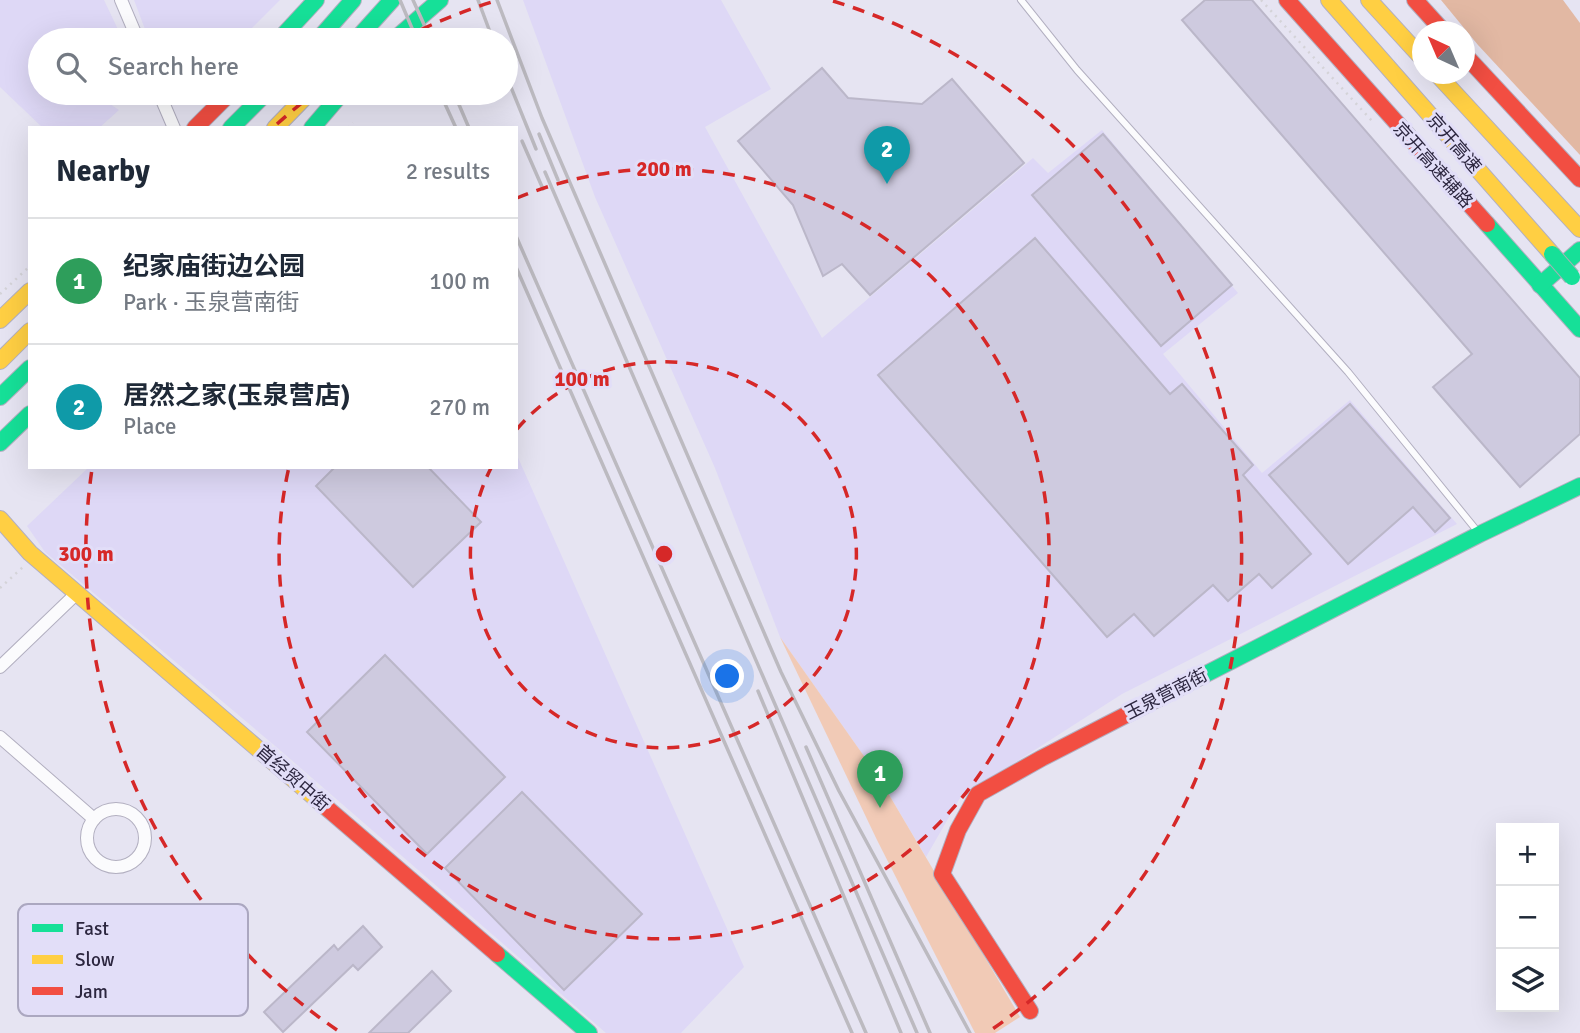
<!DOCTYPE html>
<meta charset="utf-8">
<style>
:root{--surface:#fff;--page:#f2f2f3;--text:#1f2937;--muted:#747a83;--line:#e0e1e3;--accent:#d93025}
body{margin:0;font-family:Signika,"Noto Sans SC",sans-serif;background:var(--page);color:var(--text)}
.controls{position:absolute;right:21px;bottom:21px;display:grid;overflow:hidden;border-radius:0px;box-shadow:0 7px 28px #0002}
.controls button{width:63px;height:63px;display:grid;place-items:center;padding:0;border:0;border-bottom:2px solid var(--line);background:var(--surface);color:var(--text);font:35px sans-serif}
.compass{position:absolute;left:1412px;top:21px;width:63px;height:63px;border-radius:50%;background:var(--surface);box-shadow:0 7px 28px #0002;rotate:316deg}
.you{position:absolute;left:728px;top:677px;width:24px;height:24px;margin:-18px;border:5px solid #fff;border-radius:50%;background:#1a73e8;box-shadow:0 0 0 10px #1a73e833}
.badge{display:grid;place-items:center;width:46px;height:46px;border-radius:50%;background:var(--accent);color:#fff;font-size:23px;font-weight:700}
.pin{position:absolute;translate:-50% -58px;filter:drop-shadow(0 2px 4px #0008)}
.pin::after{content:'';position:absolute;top:37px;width:24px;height:21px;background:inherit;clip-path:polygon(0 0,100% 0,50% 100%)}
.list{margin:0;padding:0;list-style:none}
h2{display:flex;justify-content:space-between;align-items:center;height:91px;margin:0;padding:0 28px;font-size:30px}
h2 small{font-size:23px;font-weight:400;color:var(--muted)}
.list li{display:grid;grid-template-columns:46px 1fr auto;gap:21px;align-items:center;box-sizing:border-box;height:126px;padding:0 28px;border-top:2px solid var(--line)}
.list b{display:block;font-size:26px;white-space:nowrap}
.list p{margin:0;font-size:23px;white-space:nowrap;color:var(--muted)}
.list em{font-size:23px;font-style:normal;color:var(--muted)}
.icon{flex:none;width:38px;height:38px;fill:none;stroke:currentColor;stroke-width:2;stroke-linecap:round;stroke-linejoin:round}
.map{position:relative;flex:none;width:1580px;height:1033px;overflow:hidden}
.search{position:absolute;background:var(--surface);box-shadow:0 7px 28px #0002;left:28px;top:28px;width:490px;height:77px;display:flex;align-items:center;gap:18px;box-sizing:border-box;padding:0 24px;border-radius:38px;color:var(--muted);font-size:26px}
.panel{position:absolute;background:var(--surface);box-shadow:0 7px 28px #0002;left:28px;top:126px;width:490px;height:343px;border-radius:0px}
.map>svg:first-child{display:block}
</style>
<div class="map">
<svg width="1580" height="1033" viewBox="0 0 1580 1033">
<rect width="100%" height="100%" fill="#e6e4f2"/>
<g fill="#ded8f6">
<path d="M0,0H104L123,40H40V93H110L104,100L119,110L99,128H43L0,87Z"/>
<path d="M134,0H280L240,40H149Z"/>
<path d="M523,0H721L771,89L705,127L822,338L1033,158L1048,173L1102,130L1238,293L1163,354L1262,473L1350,400L1457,524L1122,694L960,798L926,857L878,776L780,637L715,468L595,197Z"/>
<path d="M516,453L744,967L681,1033H606L274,745L45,552L27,526L89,467H516Z"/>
</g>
<path fill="#f1cab6" d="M780,637L878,776L1020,1017L995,1033H975L877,840Z"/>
<path fill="#e2b8a3" d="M1441,0H1563L1580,23V155L1478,45Z"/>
<g fill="#cecadf" stroke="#bbb7c9" stroke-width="2">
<path d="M1205,0H1252L1580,378V434L1520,487L1433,387L1472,354L1182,20Z"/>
<path d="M822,68L848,98L922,104L952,79L1024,163L870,295L842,264L823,276L793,205L738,141Z"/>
<path d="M1103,134L1232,285L1161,346L1032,195Z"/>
<path d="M1035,238L1170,394L1182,384L1253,465L1243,475L1311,554L1272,588L1259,574L1228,601L1213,585L1154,636L1134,614L1107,637L878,375Z"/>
<path d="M1350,404L1450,518L1435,532L1413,507L1348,564L1269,475Z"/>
<path d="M335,467H428L481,522L413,587L316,486Z"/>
<path d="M385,655L505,777L427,854L307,732Z"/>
<path d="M522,792L642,914L564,990L445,868Z"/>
<path d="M363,926L382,947L358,970L353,965L283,1032L264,1012L334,945L338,950Z"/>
<path d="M432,971L451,991L408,1033H369Z"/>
</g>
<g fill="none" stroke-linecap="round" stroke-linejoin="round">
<g stroke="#b2afc0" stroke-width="8">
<path id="lane" d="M1021,0L1077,70L1348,372L1478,532"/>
</g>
<g stroke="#b2afc0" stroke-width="14">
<g id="street">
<path d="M121,0L138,40"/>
<path d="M159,93L174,128"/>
<path d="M0,667L77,593"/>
<path d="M0,737L94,819"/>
<circle cx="116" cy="838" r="29"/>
</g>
</g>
<g stroke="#b2afc0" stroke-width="18">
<g id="fast">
<path d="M279,40L316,0"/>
<path d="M318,40L353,0"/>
<path d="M356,40L392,0"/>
<path d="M394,40L440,0"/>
<path d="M231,128L266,93"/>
<path d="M312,128L342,93"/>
<path d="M1487,224L1580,329"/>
<path d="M1540,285L1580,250"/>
<path d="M0,397L30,368"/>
<path d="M0,443L30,414"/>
<path d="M1159,698L1480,534L1580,486"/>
<path d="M497,954L589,1033"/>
</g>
</g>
<g stroke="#b2afc0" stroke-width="18">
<g id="slow">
<path d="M1329,0L1552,254"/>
<path d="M1369,0L1422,58"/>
<path d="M1437,74L1580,229"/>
<path d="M275,128L309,93"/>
<path d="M0,320L30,291"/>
<path d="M0,361L30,331"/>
<path d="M0,519L30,553L328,809"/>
</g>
</g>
<g stroke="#b2afc0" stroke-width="18">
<g id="jam">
<path d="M1287,0L1487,224"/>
<path d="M1415,0L1444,32"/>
<path d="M1464,54L1580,179"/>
<path d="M195,128L230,93"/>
<path d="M328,809L497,954"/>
<path d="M1030,1011L942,874L958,830L978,794L1042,758L1159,698"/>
</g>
</g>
<g stroke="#d4d3d8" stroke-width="2.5" stroke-dasharray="2 5" stroke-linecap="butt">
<path d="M1261,0L1373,122"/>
<path d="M348,128L353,123"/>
<path d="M0,294L30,266"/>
<path d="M0,588L23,567"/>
</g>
<use href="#lane" stroke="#fbfbfd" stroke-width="6"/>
<use href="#street" stroke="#fbfbfd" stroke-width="12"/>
<use href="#fast" stroke="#16e098" stroke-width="16"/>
<use href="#slow" stroke="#ffcf43" stroke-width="16"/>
<use href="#jam" stroke="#f24e42" stroke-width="16"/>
<g stroke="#bcbac0" stroke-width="3.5">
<path d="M400,0L417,40"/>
<path d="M413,0L431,40"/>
<path d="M478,0L493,40"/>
<path d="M497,0L542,118L781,672L839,791L970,1033"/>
<path d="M506,75L536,149"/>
<path d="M440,93L456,128"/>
<path d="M454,93L469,128"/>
<path d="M539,134L558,180"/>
<path d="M522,141L543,189"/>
<path d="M545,172L917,1033"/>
<path d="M516,236L866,1033"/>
<path d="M516,267L852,1033"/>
<path d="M758,691L901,1033"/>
<path d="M806,747L930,1033"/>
</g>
<g stroke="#a3b2b6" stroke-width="18" stroke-linecap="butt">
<path id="fast-bridge" d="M1552,254L1572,277"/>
</g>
<use href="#fast-bridge" stroke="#16e098" stroke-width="16"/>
</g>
<g fill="none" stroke="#d62828" stroke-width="3.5" stroke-dasharray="12 9">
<path d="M517 429A193 193 0 1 1 491 468"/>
<path d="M517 198A385 385 0 1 1 289 467"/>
<path d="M337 1030A578 578 0 0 1 92 469M277 124A578 578 0 0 1 312 95M402 39A578 578 0 0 1 495 1M833 1A578 578 0 0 1 991 1030"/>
</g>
<g text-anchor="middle" stroke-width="6" stroke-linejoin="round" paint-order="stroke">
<g font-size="18" fill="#2c263f" stroke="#e2def8">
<text transform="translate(1454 143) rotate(49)" y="6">京开高速</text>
<text transform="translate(1433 165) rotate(48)" y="6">京开高速辅路</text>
<text transform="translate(1166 694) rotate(-27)" y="6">玉泉营南街</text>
<text transform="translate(293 778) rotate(41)" y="6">首经贸中街</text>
</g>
</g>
<rect x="18" y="904" width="230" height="112" rx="10" fill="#e2def8" stroke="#aba7c0" stroke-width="2"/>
<rect x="32" y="924" width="31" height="8" fill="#16e098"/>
<rect x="32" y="955" width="31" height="9" fill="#ffcf43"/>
<rect x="32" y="987" width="31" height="8" fill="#f24e42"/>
<g font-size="19" fill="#2c263f">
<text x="75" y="935">Fast</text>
<text x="75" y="966">Slow</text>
<text x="75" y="998">Jam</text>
</g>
<circle cx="664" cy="554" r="10" fill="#d62828" stroke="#e2def8" stroke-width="3.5"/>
<g font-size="21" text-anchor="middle" font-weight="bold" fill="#d62828" stroke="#e2def8" stroke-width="6" stroke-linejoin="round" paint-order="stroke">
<text x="664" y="176">200 m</text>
<text x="582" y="386">100 m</text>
<text x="86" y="561">300 m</text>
</g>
</svg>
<div class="controls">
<button>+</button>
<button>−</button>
<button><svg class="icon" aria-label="layers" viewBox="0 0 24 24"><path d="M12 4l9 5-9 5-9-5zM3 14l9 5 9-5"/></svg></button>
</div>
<svg class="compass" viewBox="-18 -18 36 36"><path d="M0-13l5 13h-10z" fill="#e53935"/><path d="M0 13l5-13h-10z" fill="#747a83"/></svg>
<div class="you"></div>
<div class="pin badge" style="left:880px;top:808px;background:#2e9e5b">1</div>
<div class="pin badge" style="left:887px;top:184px;background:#0f9aa8">2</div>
<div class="search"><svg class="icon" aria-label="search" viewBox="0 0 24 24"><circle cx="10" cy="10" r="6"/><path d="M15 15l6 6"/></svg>Search here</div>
<section class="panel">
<h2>Nearby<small>2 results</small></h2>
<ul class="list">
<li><span class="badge" style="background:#2e9e5b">1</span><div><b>纪家庙街边公园</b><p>Park · 玉泉营南街</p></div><em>100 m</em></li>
<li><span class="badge" style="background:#0f9aa8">2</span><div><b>居然之家(玉泉营店)</b><p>Place</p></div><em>270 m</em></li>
</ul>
</section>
</div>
